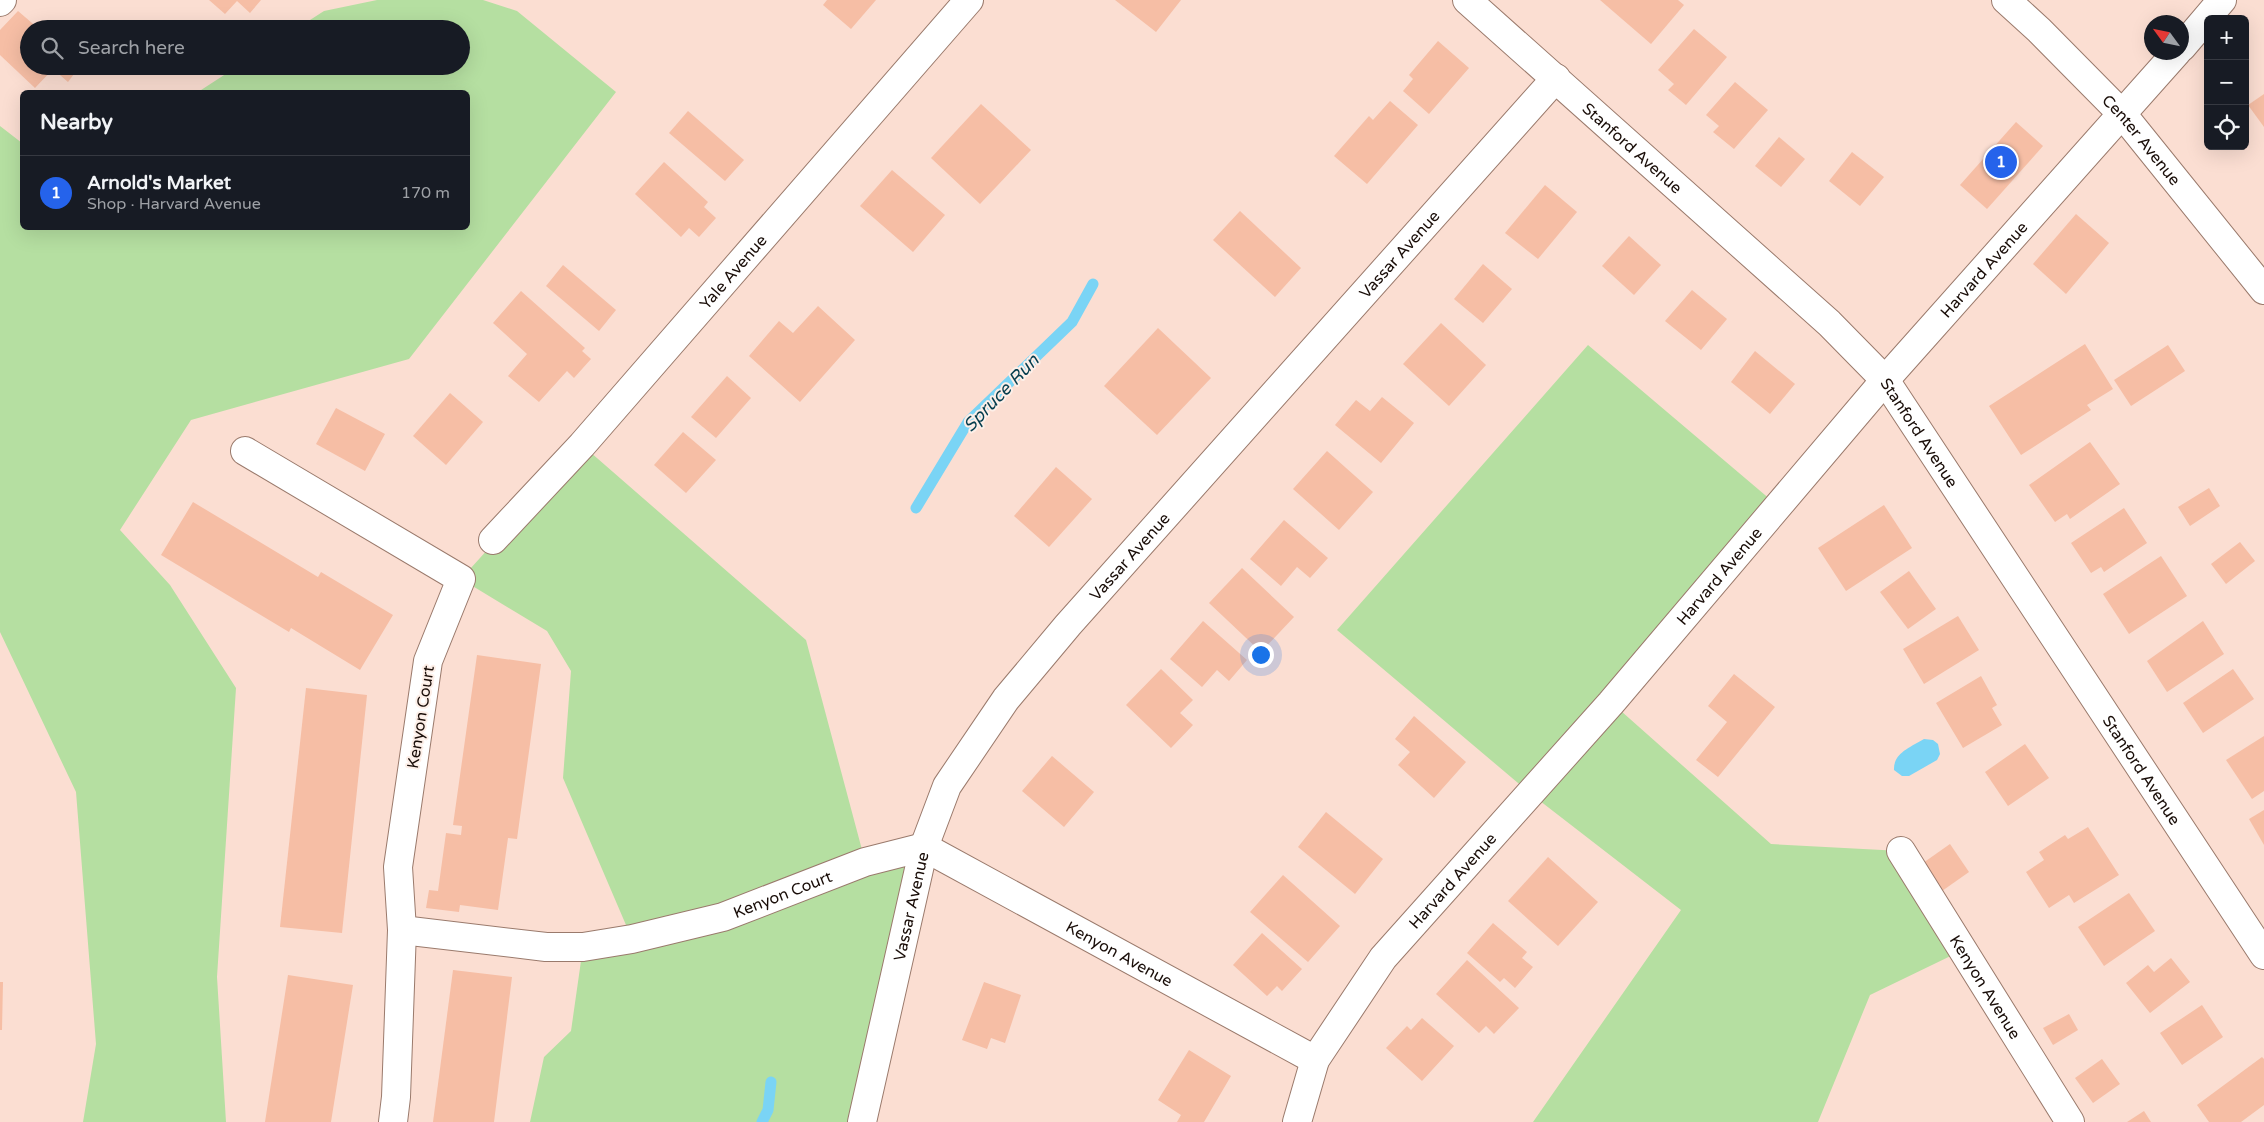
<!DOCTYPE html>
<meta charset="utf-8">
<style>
:root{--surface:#171b24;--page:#242831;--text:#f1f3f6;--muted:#9ea1a6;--line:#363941;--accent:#2563eb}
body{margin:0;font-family:"Varela Round",sans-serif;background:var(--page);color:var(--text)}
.controls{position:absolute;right:15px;top:15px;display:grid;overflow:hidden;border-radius:8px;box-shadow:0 5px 20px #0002}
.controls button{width:45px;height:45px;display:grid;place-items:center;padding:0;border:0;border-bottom:1px solid var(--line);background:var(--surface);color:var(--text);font:25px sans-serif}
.compass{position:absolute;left:2144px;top:15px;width:45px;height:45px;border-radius:50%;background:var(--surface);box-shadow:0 5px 20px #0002;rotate:303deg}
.you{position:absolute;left:1260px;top:654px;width:18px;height:18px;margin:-12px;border:4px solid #fff;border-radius:50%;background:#1a73e8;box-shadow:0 0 0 8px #1a73e833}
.badge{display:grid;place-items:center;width:32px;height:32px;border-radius:50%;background:var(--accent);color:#fff;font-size:16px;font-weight:700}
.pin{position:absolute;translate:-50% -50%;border:2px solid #fff;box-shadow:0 1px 5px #0006}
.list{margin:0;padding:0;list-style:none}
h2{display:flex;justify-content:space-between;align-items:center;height:65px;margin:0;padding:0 20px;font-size:21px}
h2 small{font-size:16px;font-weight:400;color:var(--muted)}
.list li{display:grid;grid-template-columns:32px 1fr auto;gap:15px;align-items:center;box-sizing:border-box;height:75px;padding:0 20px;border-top:1px solid var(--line)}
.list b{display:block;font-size:19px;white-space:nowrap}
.list p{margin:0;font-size:16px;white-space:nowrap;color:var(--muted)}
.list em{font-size:16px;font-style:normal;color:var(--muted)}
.icon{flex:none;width:28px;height:28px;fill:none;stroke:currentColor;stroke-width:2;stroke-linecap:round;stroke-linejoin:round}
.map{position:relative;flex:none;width:2264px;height:1122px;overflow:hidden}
.search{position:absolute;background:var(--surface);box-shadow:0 5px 20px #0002;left:20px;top:20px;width:450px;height:55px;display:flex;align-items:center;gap:12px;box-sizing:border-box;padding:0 18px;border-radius:28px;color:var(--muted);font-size:19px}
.panel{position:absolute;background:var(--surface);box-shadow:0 5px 20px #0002;left:20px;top:90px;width:450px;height:140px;border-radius:8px}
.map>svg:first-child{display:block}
</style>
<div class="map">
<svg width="2264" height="1122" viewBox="0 0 2264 1122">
<rect width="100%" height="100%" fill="#fbded2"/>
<g fill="#b5dfa1">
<path d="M377,0H483L517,11L616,92L409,359L191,420L120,530L170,585L236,688L217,977L226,1122H83L96,1044L76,792L0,632V126L22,143V228H468V92H198L238,66H461V29H296L324,11Z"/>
<path d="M1588,345L1778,506L1612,703L1771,844L1901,851L1963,950L1870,995L1818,1122H1533L1681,910L1531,794L1337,630Z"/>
<path d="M582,445L806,640L865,861L924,847L862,1122H530L544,1057L571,1031L583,947L632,939L563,778L571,671L547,631L461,579Z"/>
</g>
<path fill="#7ad4f5" d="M1924,739L1933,740L1938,744L1940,754L1937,760L1909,776H1902L1894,770C1893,753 1911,747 1924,739Z"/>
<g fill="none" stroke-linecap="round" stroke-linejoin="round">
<g stroke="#7ad4f5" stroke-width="11">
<path d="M916,508L968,422L1072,322L1093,284"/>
<path d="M762,1122L768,1110L771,1082"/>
</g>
</g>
<g fill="#f6bea5">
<path d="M209,0H261L250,13L237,1L225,14Z"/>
<path d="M827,0H876L851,29L823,5Z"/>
<path d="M1115,0H1181L1156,32Z"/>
<path d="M1600,0H1678L1684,5L1651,44Z"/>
<path d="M18,11L39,29H29V66H80L68,82L53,69L35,88L0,55V30Z"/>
<path d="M1694,29L1727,57L1686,105L1668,90L1674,84L1658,70Z"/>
<path d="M1438,41L1469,68L1429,114L1403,91L1413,79L1409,75Z"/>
<path d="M1735,82L1768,110L1734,149L1713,132L1719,126L1706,115Z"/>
<path d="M2264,94V127L2248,105Z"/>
<path d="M1390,101L1418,125L1367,184L1334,156L1369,116L1373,120Z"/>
<path d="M981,104L1031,150L980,204L931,158Z"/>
<path d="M688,111L744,160L725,181L669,133Z"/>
<path d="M2016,122L2043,146L1987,209L1960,185Z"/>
<path d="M1779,137L1805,159L1781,187L1755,166Z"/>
<path d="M1852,152L1884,177L1860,206L1829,181Z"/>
<path d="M664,162L708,202L704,207L716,218L699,237L689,228L681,237L635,194Z"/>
<path d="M892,170L945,215L913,252L860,206Z"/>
<path d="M1545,185L1577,212L1538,259L1505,233Z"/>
<path d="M1240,211L1301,268L1275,297L1213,240Z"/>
<path d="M2076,214L2109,243L2066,294L2033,264Z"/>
<path d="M1629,236L1661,265L1634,295L1602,266Z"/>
<path d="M1483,264L1512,289L1483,323L1454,299Z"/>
<path d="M563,265L616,310L599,331L546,286Z"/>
<path d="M1692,290L1727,319L1701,350L1665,321Z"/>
<path d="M521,291L585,348L582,351L591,359L574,378L567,371L539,402L508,376L527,354L493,323Z"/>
<path d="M818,306L855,340L800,402L749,356L779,321L793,333Z"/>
<path d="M1441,323L1486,365L1449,406L1403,364Z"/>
<path d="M1158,328L1211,378L1157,435L1104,386Z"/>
<path d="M2085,344L2113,389L2087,405L2091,410L2021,455L1989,406Z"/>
<path d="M2168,345L2185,371L2131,406L2114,380Z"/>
<path d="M1755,351L1795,384L1770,414L1731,382Z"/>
<path d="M727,376L751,398L716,438L691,417Z"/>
<path d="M450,393L483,422L446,465L413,436Z"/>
<path d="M1382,397L1414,423L1381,463L1335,425L1356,400L1370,411Z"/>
<path d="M336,408L385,434L365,471L316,444Z"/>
<path d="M683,432L716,460L686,493L654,465Z"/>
<path d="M2090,442L2120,484L2070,519L2067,514L2055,522L2029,485Z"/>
<path d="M1327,451L1373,492L1339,530L1293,489Z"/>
<path d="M1056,467L1092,499L1049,547L1014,516Z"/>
<path d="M2209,488L2220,506L2190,526L2178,507Z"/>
<path d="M193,502L318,577L321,572L393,615L360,670L291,628L289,632L161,555Z"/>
<path d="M1884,505L1912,548L1846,591L1818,548Z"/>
<path d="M2124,508L2147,543L2104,572L2101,567L2091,573L2071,543Z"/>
<path d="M1284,520L1328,558L1310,578L1297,567L1281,586L1250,559Z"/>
<path d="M2240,542L2255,561L2226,584L2211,564Z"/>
<path d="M2161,556L2187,596L2129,634L2103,594Z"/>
<path d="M1242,568L1294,617L1261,652L1209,603Z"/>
<path d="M1909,571L1936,609L1908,629L1880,592Z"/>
<path d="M1958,616L1979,650L1924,684L1903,649Z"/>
<path d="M1203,621L1247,660L1229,681L1217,670L1202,687L1170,659Z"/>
<path d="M2203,621L2224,654L2167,692L2147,661Z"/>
<path d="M477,655L541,664L517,839L508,838L498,910L460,905L459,912L426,908L429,890L438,891L446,833L461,835L462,826L453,825Z"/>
<path d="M1161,669L1193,700L1180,713L1193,725L1171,748L1126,705Z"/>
<path d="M2233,669L2254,699L2203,733L2183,703Z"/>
<path d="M1734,674L1775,707L1718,777L1696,760L1727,722L1708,706Z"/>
<path d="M1981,676L1997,705L1992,708L2002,725L1963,748L1936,703Z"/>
<path d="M306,688L367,695L342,933L280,927Z"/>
<path d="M1414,716L1466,762L1434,798L1398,765L1410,752L1395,739Z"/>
<path d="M2264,736V791L2252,799L2226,760Z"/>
<path d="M2025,744L2049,778L2008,806L1985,772Z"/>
<path d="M1052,756L1094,792L1064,827L1022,791Z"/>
<path d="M2264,810V845L2249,819Z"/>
<path d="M1326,812L1383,859L1355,894L1298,847Z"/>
<path d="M2088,827L2119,875L2074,903L2069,895L2049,908L2026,872L2044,860L2039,852L2065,835L2068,839Z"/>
<path d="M1950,844L1969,872L1942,891L1923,863Z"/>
<path d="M1548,857L1598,902L1558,946L1508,901Z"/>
<path d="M1283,875L1340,926L1308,962L1250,912Z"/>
<path d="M2129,893L2155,931L2104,966L2078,927Z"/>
<path d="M1493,923L1527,952L1522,958L1533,967L1515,988L1504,978L1500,982L1467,953Z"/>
<path d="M1262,933L1302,969L1282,991L1277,986L1267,996L1233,965Z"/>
<path d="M2171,958L2190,982L2150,1013L2126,983L2148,965L2154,972Z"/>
<path d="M1467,960L1519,1008L1494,1034L1486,1026L1479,1033L1436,994Z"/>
<path d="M453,970L512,977L494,1122H433Z"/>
<path d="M288,975L353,985L331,1122H265Z"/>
<path d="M0,982H3L2,1030H0Z"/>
<path d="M984,982L1021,995L1005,1043L991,1038L987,1049L962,1040Z"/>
<path d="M2202,1005L2223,1037L2182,1065L2160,1033Z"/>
<path d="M2069,1014L2078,1030L2053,1045L2043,1028Z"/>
<path d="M1422,1018L1454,1046L1422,1081L1386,1048L1407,1026L1411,1030Z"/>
<path d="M1189,1050L1231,1076L1204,1122H1177L1181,1115L1158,1100Z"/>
<path d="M2262,1057L2264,1059V1105L2241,1122H2209L2197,1105Z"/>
<path d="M2102,1059L2120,1084L2093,1103L2075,1078Z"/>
<path d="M2144,1111L2151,1122H2127Z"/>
</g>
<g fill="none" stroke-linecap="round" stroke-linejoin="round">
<g stroke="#9a7a6c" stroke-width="30">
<g id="minor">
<path id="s1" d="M1467,0L1829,323L1885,380L2264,955"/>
<path d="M0,2L2,0"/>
<path d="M2182,47L2222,0"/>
<path d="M245,451L461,579L428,661L398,867L402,930L396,1097L393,1122"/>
<path id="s2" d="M493,540L582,445L969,0"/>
<path id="s3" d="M1901,851L2070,1122"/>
<path id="s4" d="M402,930L546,947H583L632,939L723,917L865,862L924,847L1315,1060"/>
<path id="s5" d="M862,1122L924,847L947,786L1006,699L1068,625L1556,78"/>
<path id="s6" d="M1297,1122L1315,1060L1383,958L1611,703L1885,380L2177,52"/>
</g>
</g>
<g stroke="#9a7a6c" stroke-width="30">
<g id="tertiary">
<path id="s7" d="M2006,0L2039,30L2123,115L2264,290"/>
</g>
</g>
<use href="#minor" stroke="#fff" stroke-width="28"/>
<use href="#tertiary" stroke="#fff" stroke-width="28"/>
</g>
<g text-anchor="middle" stroke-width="4" stroke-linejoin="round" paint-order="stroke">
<g font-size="16" fill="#190d08" stroke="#fdefe8">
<text dy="6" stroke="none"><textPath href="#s7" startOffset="195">Center Avenue</textPath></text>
<text dy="6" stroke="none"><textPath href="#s1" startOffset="222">Stanford Avenue</textPath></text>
<text dy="6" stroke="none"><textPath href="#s5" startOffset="1046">Vassar Avenue</textPath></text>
<text dy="6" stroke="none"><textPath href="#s6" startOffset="1101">Harvard Avenue</textPath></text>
<text dy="6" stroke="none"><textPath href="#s2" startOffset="360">Yale Avenue</textPath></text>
<text dy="6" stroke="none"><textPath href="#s1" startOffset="628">Stanford Avenue</textPath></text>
<text dy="6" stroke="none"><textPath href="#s5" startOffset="641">Vassar Avenue</textPath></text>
<text dy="6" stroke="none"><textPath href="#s6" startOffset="696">Harvard Avenue</textPath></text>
<text transform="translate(420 717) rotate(-81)" y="6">Kenyon Court</text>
<text dy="6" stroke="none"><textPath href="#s1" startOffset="1032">Stanford Avenue</textPath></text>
<text dy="6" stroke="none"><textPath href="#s6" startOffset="291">Harvard Avenue</textPath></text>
<text dy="6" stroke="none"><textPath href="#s4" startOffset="389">Kenyon Court</textPath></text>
<text dy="6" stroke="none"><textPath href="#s5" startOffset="221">Vassar Avenue</textPath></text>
<text dy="6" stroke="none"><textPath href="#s4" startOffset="761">Kenyon Avenue</textPath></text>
<text dy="6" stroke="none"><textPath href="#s3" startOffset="160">Kenyon Avenue</textPath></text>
</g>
<g font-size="18" font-style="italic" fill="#043d4e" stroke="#fdefe8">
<text transform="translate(1001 393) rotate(-46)" y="6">Spruce Run</text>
</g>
</g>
</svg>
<div class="controls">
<button>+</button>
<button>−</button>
<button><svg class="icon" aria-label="locate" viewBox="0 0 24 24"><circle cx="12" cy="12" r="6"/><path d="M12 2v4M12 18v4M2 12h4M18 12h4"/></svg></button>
</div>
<svg class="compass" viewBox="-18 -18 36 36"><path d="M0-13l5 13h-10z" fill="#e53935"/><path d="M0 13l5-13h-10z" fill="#9ea1a6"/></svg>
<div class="you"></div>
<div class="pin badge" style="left:2001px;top:162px">1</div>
<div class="search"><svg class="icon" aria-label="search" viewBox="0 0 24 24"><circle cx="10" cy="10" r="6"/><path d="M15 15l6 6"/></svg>Search here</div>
<section class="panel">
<h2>Nearby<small></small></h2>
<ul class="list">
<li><span class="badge">1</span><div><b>Arnold's Market</b><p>Shop · Harvard Avenue</p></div><em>170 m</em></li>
</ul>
</section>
</div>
